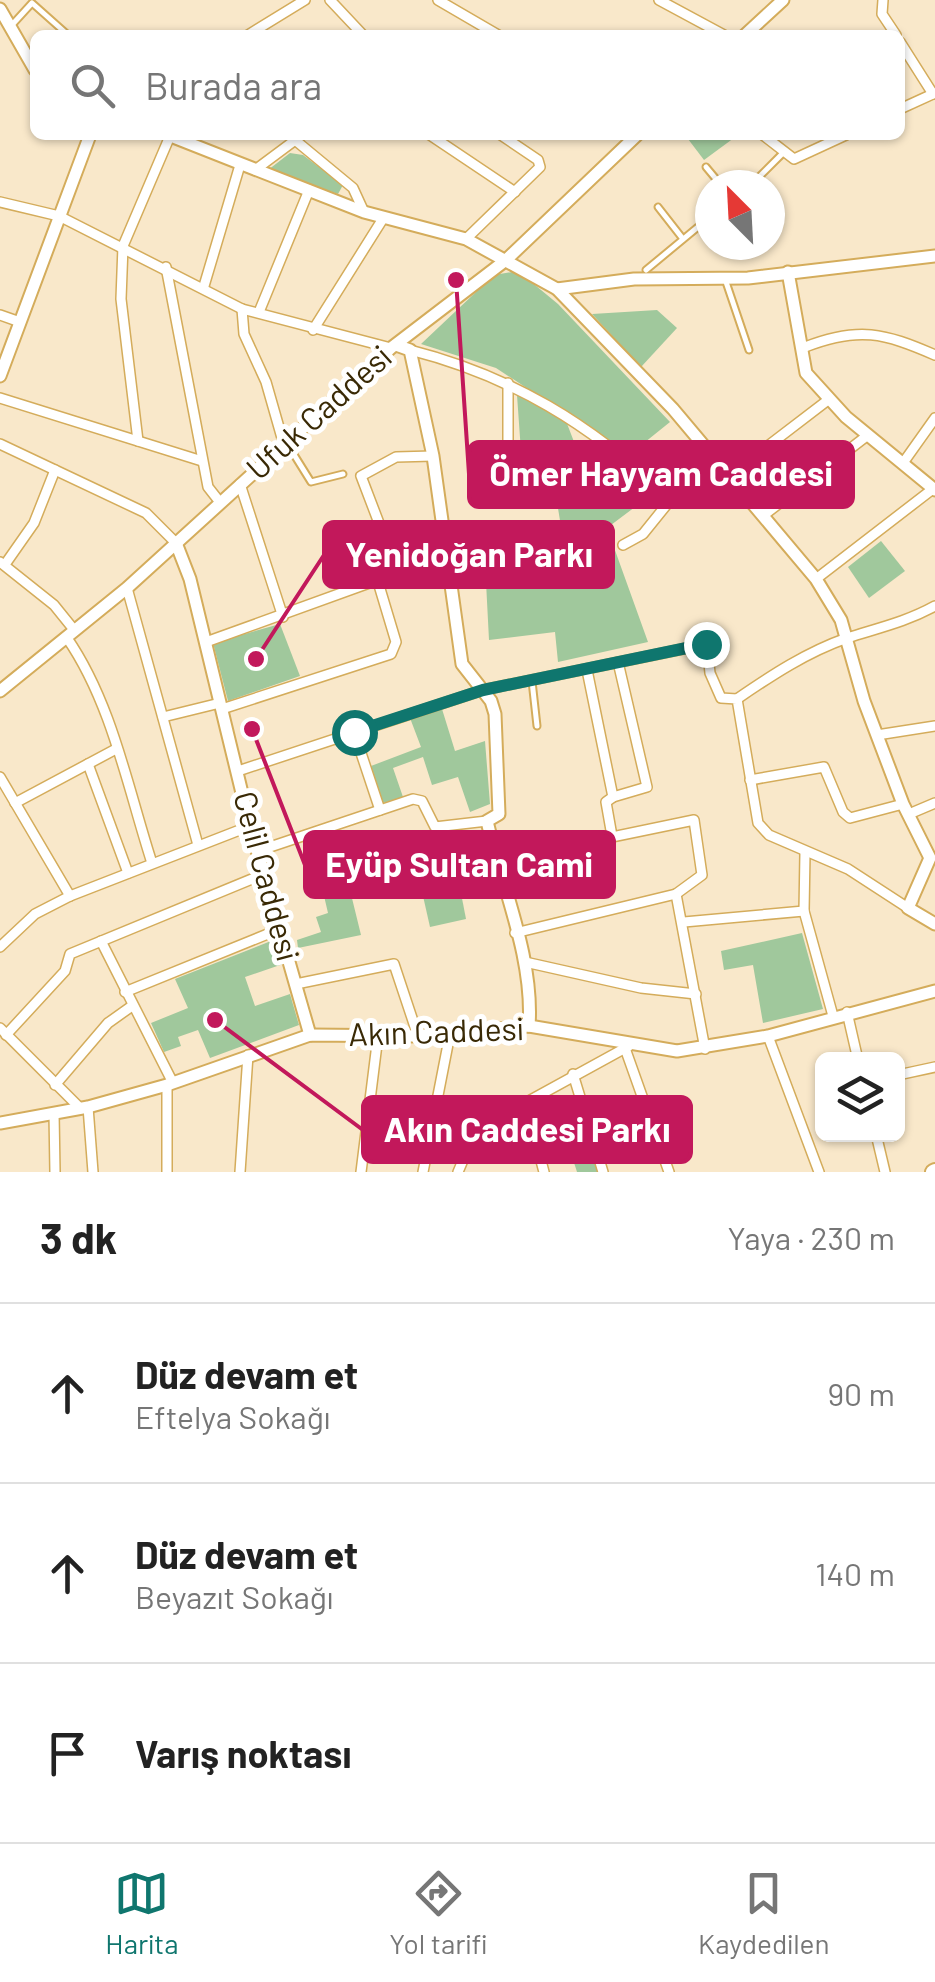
<!DOCTYPE html>
<html lang="tr">
<meta charset="utf-8">
<style>
:root{--surface:#fff;--page:#f2f2f2;--text:#222;--muted:#767676;--line:#e0e0e0;--accent:#0f766e}
body{margin:0;font-family:Barlow,sans-serif;background:var(--page);color:var(--text)}
.controls{position:absolute;right:30px;bottom:30px;display:grid;overflow:hidden;border-radius:15px;box-shadow:0 2px 8px #0004}
.controls button{width:90px;height:90px;display:grid;place-items:center;padding:0;border:0;border-bottom:2px solid var(--line);background:var(--surface);color:var(--text);font:50px sans-serif}
.compass{position:absolute;left:695px;top:170px;width:90px;height:90px;border-radius:50%;background:var(--surface);box-shadow:0 2px 8px #0004;rotate:336deg}
.stop{position:absolute;width:30px;height:30px;margin:-22px;border:8px solid #0f766e;border-radius:50%;background:#fff}
.stop.end{background:#0f766e;border-color:#fff;box-shadow:0 2px 10px #0008}
.list{margin:0;padding:0;list-style:none}
h2{display:flex;justify-content:space-between;align-items:center;height:130px;margin:0;padding:0 40px;font-size:42px}
h2 small{font-size:32px;font-weight:400;color:var(--muted)}
.list li{display:grid;grid-template-columns:65px 1fr auto;gap:30px;align-items:center;box-sizing:border-box;height:180px;padding:0 40px;border-top:2px solid var(--line)}
.list b{display:block;font-size:38px;white-space:nowrap}
.list p{margin:0;font-size:32px;white-space:nowrap;color:var(--muted)}
.list em{font-size:32px;font-style:normal;color:var(--muted)}
.icon{flex:none;width:55px;height:55px;fill:none;stroke:currentColor;stroke-width:2;stroke-linecap:round;stroke-linejoin:round}
.map{position:relative;flex:none;width:935px;height:1172px;overflow:hidden}
.search{position:absolute;background:var(--surface);box-shadow:0 2px 8px #0004;left:30px;right:30px;top:30px;height:110px;display:flex;align-items:center;gap:25px;box-sizing:border-box;padding:0 35px;border-radius:15px;color:var(--muted);font-size:38px}
.sheet{height:670px;background:var(--surface)}
nav{display:flex;justify-content:space-around;align-items:center;box-sizing:border-box;height:140px;border-top:2px solid var(--line);background:var(--surface);font-size:28px;color:var(--muted)}
nav a{display:grid;justify-items:center;gap:5px}
nav .on{color:var(--accent)}
.map>svg:first-child{display:block}
</style>
<div class="map">
<svg width="935" height="1172" viewBox="0 0 935 1172">
<rect width="100%" height="100%" fill="#f9e8ca"/>
<g fill="#a0c89c">
<path d="M685,135H738L704,160Z"/>
<path d="M290,153L303,155L343,185L338,194L268,170Z"/>
<path d="M518,271L558,304L670,422L629,455L496,368L421,344L494,275Z"/>
<path d="M657,310L677,328L641,367L592,314Z"/>
<path d="M517,395L566,421L591,486L624,467L651,495L607,528L648,642L558,662L555,632L489,640L486,582L570,581L551,466H522Z"/>
<path d="M881,541L905,571L869,598L848,567Z"/>
<path d="M280,624L300,676L228,701L213,643Z"/>
<path d="M442,709L455,751L485,741L490,804L470,812L458,777L432,785L423,757L393,768L403,797L383,803L371,766L421,747L410,718Z"/>
<path d="M374,842L382,878L349,886L361,935L298,948L297,940L321,932L316,917L328,913L321,883L312,885L305,862Z"/>
<path d="M460,888L466,919L430,927L423,896Z"/>
<path d="M802,933L823,1009L763,1023L753,965L724,970L721,951Z"/>
<path d="M276,939L283,964L245,977L255,1006L290,994L299,1025L210,1058L198,1030L178,1037L181,1046L164,1052L151,1023L188,1008L175,979Z"/>
<path d="M592,1143L600,1172H577L570,1150Z"/>
</g>
<g fill="none" stroke-linecap="round" stroke-linejoin="round">
<g stroke="#d4ac5b" stroke-width="9">
<g id="service">
<path d="M11,26L32,3L68,35"/>
<path d="M706,167L721,185"/>
<path d="M751,185L782,154"/>
<path d="M658,207L683,239"/>
<path d="M646,270L710,217"/>
<path d="M725,279L749,350"/>
<path d="M288,445L311,482L343,474"/>
<path d="M532,681L537,726"/>
</g>
</g>
<g stroke="#d4ac5b" stroke-width="12">
<g id="minor">
<path d="M330,0L363,35"/>
<path d="M438,0L498,35"/>
<path d="M659,0L724,35"/>
<path d="M883,0L882,14L896,35"/>
<path d="M248,35L305,0"/>
<path d="M900,42L933,94"/>
<path d="M900,109L935,93"/>
<path d="M430,135L515,192"/>
<path d="M763,135L794,159L846,135"/>
<path d="M295,140L353,188L364,212"/>
<path d="M255,170L302,135"/>
<path d="M0,202L59,216L242,309L391,348"/>
<path d="M466,239L540,167L538,160L501,135"/>
<path d="M166,267L208,487L219,501"/>
<path d="M204,286L240,165"/>
<path d="M242,309L244,334L266,382L284,445"/>
<path d="M259,312L309,190"/>
<path d="M0,315L20,322"/>
<path d="M313,330L384,217"/>
<path d="M805,347C859,326 884,333 935,355"/>
<path d="M410,350C512,376 590,424 667,496"/>
<path d="M508,383V465"/>
<path d="M0,398L202,461"/>
<path d="M138,441L121,299L123,246L170,136"/>
<path d="M0,444L146,513L176,543"/>
<path d="M903,463L935,418"/>
<path d="M730,475L828,400"/>
<path d="M240,484L283,617"/>
<path d="M764,515L868,435"/>
<path d="M623,545L643,534L668,503L667,496L710,452"/>
<path d="M0,562L54,605L75,631"/>
<path d="M6,563L34,523L55,470"/>
<path d="M816,579L934,488"/>
<path d="M127,588L198,845"/>
<path d="M67,638C112,703 128,789 152,863"/>
<path d="M206,642L394,574L395,565L361,476L396,457L433,456"/>
<path d="M587,670L613,797L606,802L612,836"/>
<path d="M737,699C772,675 807,652 847,638C878,628 906,622 935,606"/>
<path d="M222,709L391,654L396,642L378,582"/>
<path d="M163,717L220,703"/>
<path d="M354,732L380,810"/>
<path d="M877,735L935,726"/>
<path d="M88,764L128,873"/>
<path d="M238,771L483,690L707,644L710,673L721,698L737,699L758,823L769,835L848,869L908,908"/>
<path d="M0,777L70,896"/>
<path d="M750,780L824,767L843,812L850,818L903,804"/>
<path d="M613,797L647,787L618,662"/>
<path d="M15,803L116,749"/>
<path d="M909,814L935,803"/>
<path d="M258,851L413,799L422,801L435,827L487,821"/>
<path d="M805,853L804,911L833,1016"/>
<path d="M496,861L694,820L702,875L676,894L515,933"/>
<path d="M676,894L705,1049"/>
<path d="M684,922L804,911"/>
<path d="M101,941L173,1083"/>
<path d="M0,947L35,914L70,896L250,826"/>
<path d="M525,962L641,988L696,994"/>
<path d="M296,984L394,964L418,1036"/>
<path d="M125,992L280,929"/>
<path d="M847,1012L858,1060"/>
<path d="M0,1028L80,1108"/>
<path d="M6,1035L65,971L70,954L264,874"/>
<path d="M768,1036L819,1172"/>
<path d="M626,1051L669,1172"/>
<path d="M573,1074L603,1172"/>
<path d="M898,1075L935,1067"/>
<path d="M55,1085L108,1023L132,1006"/>
<path d="M525,1101L544,1172"/>
<path d="M88,1107L93,1172"/>
<path d="M54,1113L55,1172"/>
<path d="M876,1134L885,1172"/>
<path d="M167,1172V1085"/>
<path d="M240,1172L248,1055"/>
<path d="M361,1172L378,1036"/>
<path d="M423,1172L450,1034"/>
<path d="M458,1172L469,1146L494,1120L629,1046"/>
</g>
</g>
<g stroke="#d4ac5b" stroke-width="15">
<g id="tertiary">
<path d="M0,9L35,70"/>
<path d="M745,35L783,0"/>
<path d="M168,135L364,212L466,239L557,289L673,409L816,579L841,620L864,701L903,804L930,858L908,908L935,924"/>
<path d="M788,272L806,373L846,417L935,490"/>
<path d="M557,289L634,279L748,278L935,256"/>
<path d="M396,345L410,350L433,456L462,664L491,701L495,714L499,814L487,821C502,887 534,958 529,1026"/>
<path d="M0,376L90,135"/>
<path d="M176,543L190,579L250,826L310,1035"/>
<path d="M0,691L127,588L391,348L506,260L637,135"/>
<path d="M0,1123L88,1107L167,1085L310,1035L418,1036L529,1026L677,1051L768,1036L935,991"/>
</g>
</g>
<g stroke="#d4ac5b" stroke-width="18">
<path id="primary" d="M933,1172L935,1171"/>
</g>
<use href="#service" stroke="#fff" stroke-width="5"/>
<use href="#minor" stroke="#fff" stroke-width="9"/>
<use href="#tertiary" stroke="#fff" stroke-width="11"/>
<use href="#primary" stroke="#fff" stroke-width="14"/>
</g>
<g fill="none" stroke-linecap="round" stroke-linejoin="round">
<path stroke="#0f766e" stroke-width="12" d="M354,732L483,690L706,644"/>
</g>
<g text-anchor="middle" stroke-width="10" stroke-linejoin="round" paint-order="stroke">
<g font-size="32" fill="#392905" stroke="#fff">
<text transform="translate(319 413) rotate(-42)" y="11">Ufuk Caddesi</text>
<text transform="translate(266 876) rotate(75)" y="11">Celil Caddesi</text>
<text transform="translate(436 1032) rotate(-2)" y="11">Akın Caddesi</text>
</g>
</g>
<path fill="none" stroke="#c2185b" stroke-width="4" d="M456 280L469 474M256 659L324 555M252 729L305 865M215 1020L363 1130"/>
<g fill="#c2185b" stroke="#fff" stroke-width="4">
<circle cx="456" cy="280" r="10"/>
<circle cx="256" cy="659" r="10"/>
<circle cx="252" cy="729" r="10"/>
<circle cx="215" cy="1020" r="10"/>
</g>
<g fill="#c2185b" stroke="#c2185b" stroke-width="4">
<rect x="469" y="442" width="384" height="65" rx="10"/>
<rect x="324" y="522" width="289" height="65" rx="10"/>
<rect x="305" y="832" width="309" height="65" rx="10"/>
<rect x="363" y="1097" width="328" height="65" rx="10"/>
</g>
<g font-size="35" text-anchor="middle" font-weight="bold" fill="#fff">
<text x="661" y="486">Ömer Hayyam Caddesi</text>
<text x="469" y="567">Yenidoğan Parkı</text>
<text x="459" y="877">Eyüp Sultan Cami</text>
<text x="527" y="1142">Akın Caddesi Parkı</text>
</g>
</svg>
<div class="controls">
<button><svg class="icon" aria-label="layers" viewBox="0 0 24 24"><path d="M12 4l9 5-9 5-9-5zM3 14l9 5 9-5"/></svg></button>
</div>
<svg class="compass" viewBox="-18 -18 36 36"><path d="M0-13l5 13h-10z" fill="#e53935"/><path d="M0 13l5-13h-10z" fill="#767676"/></svg>
<div class="stop" style="left:354px;top:732px"></div>
<div class="stop end" style="left:706px;top:644px"></div>
<div class="search"><svg class="icon" aria-label="search" viewBox="0 0 24 24"><circle cx="10" cy="10" r="6"/><path d="M15 15l6 6"/></svg>Burada ara</div>
</div>
<section class="sheet">
<h2>3 dk<small>Yaya · 230 m</small></h2>
<ul class="list">
<li><svg class="icon" aria-label="ahead" viewBox="0 0 24 24"><path d="M12 20V5M6 11l6-6 6 6"/></svg><div><b>Düz devam et</b><p>Eftelya Sokağı</p></div><em>90 m</em></li>
<li><svg class="icon" aria-label="ahead" viewBox="0 0 24 24"><path d="M12 20V5M6 11l6-6 6 6"/></svg><div><b>Düz devam et</b><p>Beyazıt Sokağı</p></div><em>140 m</em></li>
<li><svg class="icon" aria-label="arrive" viewBox="0 0 24 24"><path d="M6 21V4h12l-3 4 3 4H6"/></svg><div><b>Varış noktası</b></div></li>
</ul>
</section>
<nav>
<a class="on"><svg class="icon" aria-label="map" viewBox="0 0 24 24"><path d="M3 6l6-2 6 2 6-2v14l-6 2-6-2-6 2zM9 4v14M15 6v14"/></svg>Harita</a>
<a><svg class="icon" aria-label="directions" viewBox="0 0 24 24"><path d="M12 3l9 9-9 9-9-9zM9 14v-3h6M13 9l2 2-2 2"/></svg>Yol tarifi</a>
<a><svg class="icon" aria-label="saved" viewBox="0 0 24 24"><path d="M7 4h10v16l-5-4-5 4z"/></svg>Kaydedilen</a>
</nav>
